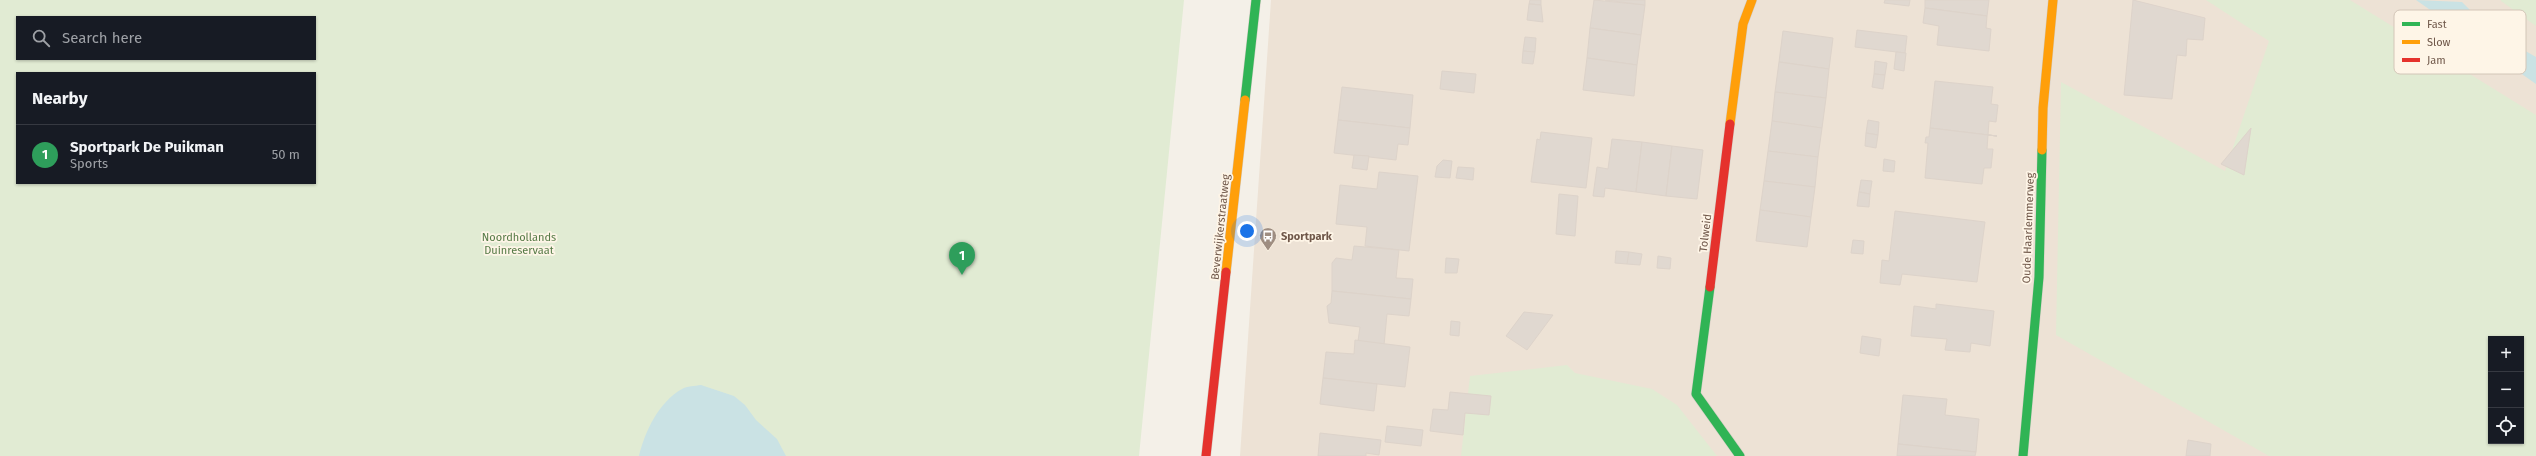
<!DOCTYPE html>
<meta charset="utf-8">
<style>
:root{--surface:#171b24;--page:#242831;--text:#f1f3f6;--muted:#9ea1a6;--line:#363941;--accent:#ea580c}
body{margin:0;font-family:"Fira Sans",sans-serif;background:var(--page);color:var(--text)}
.controls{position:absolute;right:12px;bottom:12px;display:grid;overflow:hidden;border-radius:0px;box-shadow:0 1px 3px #0004}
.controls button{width:36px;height:36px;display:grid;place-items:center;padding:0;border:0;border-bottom:1px solid var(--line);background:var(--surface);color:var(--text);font:20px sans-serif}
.you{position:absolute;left:1247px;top:231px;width:14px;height:14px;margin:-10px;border:3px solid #fff;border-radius:50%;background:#1a73e8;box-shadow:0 0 0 6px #1a73e833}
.badge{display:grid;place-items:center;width:26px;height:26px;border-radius:50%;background:var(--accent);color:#fff;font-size:13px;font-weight:700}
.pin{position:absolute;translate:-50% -33px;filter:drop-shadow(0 1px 2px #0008)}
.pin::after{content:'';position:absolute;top:21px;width:14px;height:12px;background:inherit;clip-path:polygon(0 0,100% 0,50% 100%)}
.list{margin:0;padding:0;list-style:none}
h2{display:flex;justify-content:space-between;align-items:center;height:52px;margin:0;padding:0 16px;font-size:17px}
h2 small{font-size:13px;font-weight:400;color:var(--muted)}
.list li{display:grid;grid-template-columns:26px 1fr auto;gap:12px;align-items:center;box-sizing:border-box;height:60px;padding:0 16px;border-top:1px solid var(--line)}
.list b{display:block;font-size:15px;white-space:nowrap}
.list p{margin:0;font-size:13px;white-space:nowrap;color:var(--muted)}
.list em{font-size:13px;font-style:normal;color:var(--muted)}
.icon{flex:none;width:22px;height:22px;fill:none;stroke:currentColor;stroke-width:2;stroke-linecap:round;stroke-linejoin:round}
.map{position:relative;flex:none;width:2536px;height:456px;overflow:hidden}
.search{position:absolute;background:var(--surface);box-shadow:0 1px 3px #0004;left:16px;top:16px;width:300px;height:44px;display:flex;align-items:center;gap:10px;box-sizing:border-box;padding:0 14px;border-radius:0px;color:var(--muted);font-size:15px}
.panel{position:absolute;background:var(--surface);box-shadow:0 1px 3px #0004;left:16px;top:72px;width:300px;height:112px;border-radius:0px}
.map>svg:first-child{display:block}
</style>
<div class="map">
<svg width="2536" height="456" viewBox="0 0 2536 456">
<rect width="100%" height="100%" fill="#f4f0e8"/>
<path fill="#ede2d5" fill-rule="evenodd" d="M1271,0H2536V456H1240ZM2491,339H2521V441H2491Z"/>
<g fill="#e1ebd3" fill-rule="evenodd">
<path d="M0,0H1184L1139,456H0ZM17,17H315V59H17ZM17,73H315V183H17Z"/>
<path d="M2206,0H2350L2536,115V456H2269L2056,335L2061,82L2225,171L2269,41ZM2491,339H2521V441H2491Z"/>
<path d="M2501,0H2536V26L2501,1Z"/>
<path d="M1567,365L1575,373L1652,389L1677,405L1717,456H1461L1470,376Z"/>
</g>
<g fill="#cae2e4">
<path d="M2416,0L2462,2L2492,32L2536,57V84Z"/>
<path d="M701,385L734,396L745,405L756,420L777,439L786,456H639C645,431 659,402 682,389C687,386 695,386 701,385Z"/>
</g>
<g fill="#e0d8d0" stroke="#ddd3ca">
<path d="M1530,0H1541V5L1529,4Z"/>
<path d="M1594,0L1645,5L1641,35L1590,28Z"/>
<path d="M1605,0H1645V5Z"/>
<path d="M1885,0H1910L1909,6L1884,3Z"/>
<path d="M1925,0H1989L1987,16L1925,8Z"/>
<path d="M2133,0L2205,18L2203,40L2187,39L2186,56L2177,55L2172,99L2124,95Z"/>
<path d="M1529,4L1541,5L1543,22L1527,20Z"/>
<path d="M1925,8L1987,16L1986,28L1991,29L1989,51L1937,45L1939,26L1923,23Z"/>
<path d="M1590,28L1641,35L1637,65L1587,58Z"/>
<path d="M1857,30L1907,36L1905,53L1855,47Z"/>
<path d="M1783,31L1833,38L1829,69L1779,62Z"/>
<path d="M1525,37L1536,38L1535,52L1523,51Z"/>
<path d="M1523,51L1535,52L1533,64L1522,63Z"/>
<path d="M1896,52L1906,53L1904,71L1894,69Z"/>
<path d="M1587,58L1637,65L1634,96L1583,90Z"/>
<path d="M1875,61L1887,63L1885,75L1874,74Z"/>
<path d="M1779,62L1829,69L1826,98L1775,92Z"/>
<path d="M1442,71L1476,74L1474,93L1440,89Z"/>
<path d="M1874,74L1885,75L1883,89L1872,87Z"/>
<path d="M1935,81L1993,87L1991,104L1998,105L1996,122L1989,121L1988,135L1997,136L1930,128Z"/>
<path d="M1342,87L1413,95L1410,128L1338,120Z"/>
<path d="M1775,92L1826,98L1822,128L1772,121Z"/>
<path d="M1338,120L1410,128L1408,145L1398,144L1396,160L1334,153Z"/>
<path d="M1868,120L1879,122L1878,135L1866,133Z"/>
<path d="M1772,121L1822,128L1818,157L1768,151Z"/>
<path d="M1930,128L1997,136L1988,135L1987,149H1993L1991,168H1984L1982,184L1925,178L1928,143H1925L1926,137H1929Z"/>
<path d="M2251,128L2244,175L2221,164Z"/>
<path d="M1541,132L1592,138L1586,188L1531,182L1537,139L1540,140Z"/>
<path d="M1866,133L1878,135L1876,148L1865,146Z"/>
<path d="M1612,139L1642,142L1636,192L1605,188L1604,197L1593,196L1597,167L1608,169Z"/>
<path d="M1642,142L1672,146L1666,196L1636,192Z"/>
<path d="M1672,146L1703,150L1697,199L1666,196Z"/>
<path d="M1768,151L1818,157L1815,187L1764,181Z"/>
<path d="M1354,155L1369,156L1367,170L1352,168Z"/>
<path d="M1884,159L1895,161L1894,172L1883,171Z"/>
<path d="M1443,160L1452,161L1450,178L1435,177L1437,166Z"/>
<path d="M1458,167L1474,168L1473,180L1456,178Z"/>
<path d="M1379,172L1418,176L1409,251L1365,246L1367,227L1336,224L1340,185L1377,189Z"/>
<path d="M1861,180L1872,181L1870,194L1859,192Z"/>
<path d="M1764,181L1815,187L1811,217L1760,210Z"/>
<path d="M1859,192L1870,194L1869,207L1857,206Z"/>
<path d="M1559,194L1578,196L1575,236L1556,234Z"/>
<path d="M1760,210L1811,217L1807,247L1756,241Z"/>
<path d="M1895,211L1985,222L1977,282L1902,274L1900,285L1880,283L1882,260L1889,261Z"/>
<path d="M1853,240L1864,241L1863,254L1851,253Z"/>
<path d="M1354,246L1399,250L1396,278L1413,279L1411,299L1332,291V263L1336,258L1352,260Z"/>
<path d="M1616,251L1629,252L1627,264L1615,263Z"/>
<path d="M1629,252L1642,254L1640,265L1627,264Z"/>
<path d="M1658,256L1671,258L1670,269L1657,268Z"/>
<path d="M1446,258L1459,259L1457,273H1445Z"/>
<path d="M1332,291L1411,299L1409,316L1387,314L1384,345L1358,341L1360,327L1329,323L1327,306L1331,303Z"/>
<path d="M1936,304L1994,311L1990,346L1971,343L1970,352L1945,350L1947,339L1911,336L1914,306L1936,309Z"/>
<path d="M1524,312L1553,315L1527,350L1506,336Z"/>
<path d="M1451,321L1460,322L1459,336L1450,335Z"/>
<path d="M1862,336L1881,339L1879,356L1860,353Z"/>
<path d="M1355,340L1410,347L1405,387L1323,378L1326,352L1354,354Z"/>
<path d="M1323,378L1377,384L1374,411L1320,404Z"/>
<path d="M1450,392L1491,396L1489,415L1465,413L1463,435L1430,431L1433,409L1448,410Z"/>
<path d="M1903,395L1947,399L1945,415L1979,419L1976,452L1898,444Z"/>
<path d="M1387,426L1423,430L1421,446L1385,442Z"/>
<path d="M1320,433L1381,440L1379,455L1366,453V456H1318Z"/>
<path d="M2188,440L2211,444L2210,456H2186Z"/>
<path d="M1898,444L1976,452L1975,456H1897Z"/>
</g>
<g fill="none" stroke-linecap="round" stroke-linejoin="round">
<g stroke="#d3ccc4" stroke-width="10">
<g id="fast">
<path d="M1245,100L1256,0"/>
<path d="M1710,287L1696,394L1740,456"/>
<path d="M2023,456L2039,277L2042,150"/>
</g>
</g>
<g stroke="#d3ccc4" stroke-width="10">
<g id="slow">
<path d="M1730,124L1743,24L1752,0"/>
<path d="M2042,150L2043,108L2053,0"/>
<path d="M1226,272L1245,100"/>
</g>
</g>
<g stroke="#d3ccc4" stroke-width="10">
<g id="jam">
<path d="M1710,287L1730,124"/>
<path d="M1206,456L1226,272"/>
</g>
</g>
<use href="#fast" stroke="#30b455" stroke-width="9"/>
<use href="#slow" stroke="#ff9f0a" stroke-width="9"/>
<use href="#jam" stroke="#e5322d" stroke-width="9"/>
</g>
<defs>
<g id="bus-pin" transform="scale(0.9)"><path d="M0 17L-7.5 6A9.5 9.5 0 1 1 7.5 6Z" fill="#9e8d81" stroke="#fef5e7"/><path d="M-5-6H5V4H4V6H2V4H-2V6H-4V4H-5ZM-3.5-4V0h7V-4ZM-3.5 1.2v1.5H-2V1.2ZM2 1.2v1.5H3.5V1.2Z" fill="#fff"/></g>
</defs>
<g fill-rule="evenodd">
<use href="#bus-pin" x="1268" y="236"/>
</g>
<g text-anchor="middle" stroke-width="3.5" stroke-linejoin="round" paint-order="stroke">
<g font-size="11" fill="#70584a" stroke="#fef5e7">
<text transform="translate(1220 227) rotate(-84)" y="4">Beverwijkerstraatweg</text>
<text transform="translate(2028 228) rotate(-88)" y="4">Oude Haarlemmerweg</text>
<text transform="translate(1705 233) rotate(-83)" y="4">Tolweid</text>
</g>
<g font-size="11" font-weight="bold" fill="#70584a" stroke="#fef5e7" text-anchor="start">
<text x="1281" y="240">Sportpark</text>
</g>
<g font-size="11" fill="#557a46" stroke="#fef5e7">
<text x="519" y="241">Noordhollands<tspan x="519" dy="13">Duinreservaat</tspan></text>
</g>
</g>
<rect x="2394" y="10" width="132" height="64" rx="6" fill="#fef5e7" stroke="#d3c6b8" stroke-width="1"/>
<rect x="2402" y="22" width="18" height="4" fill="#30b455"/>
<rect x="2402" y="40" width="18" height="4" fill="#ff9f0a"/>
<rect x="2402" y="58" width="18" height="4" fill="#e5322d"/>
<g font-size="11" fill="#70584a">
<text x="2427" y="28">Fast</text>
<text x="2427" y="46">Slow</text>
<text x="2427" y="64">Jam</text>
</g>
</svg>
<div class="controls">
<button>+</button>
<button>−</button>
<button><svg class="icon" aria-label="locate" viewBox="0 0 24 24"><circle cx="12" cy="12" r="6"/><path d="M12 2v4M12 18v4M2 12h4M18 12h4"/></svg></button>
</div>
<div class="you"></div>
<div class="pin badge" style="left:962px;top:275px;background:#2e9e5b">1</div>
<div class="search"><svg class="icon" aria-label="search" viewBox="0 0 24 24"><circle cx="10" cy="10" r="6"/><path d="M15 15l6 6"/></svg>Search here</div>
<section class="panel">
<h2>Nearby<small></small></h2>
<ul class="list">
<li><span class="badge" style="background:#2e9e5b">1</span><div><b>Sportpark De Puikman</b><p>Sports</p></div><em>50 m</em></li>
</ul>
</section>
</div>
